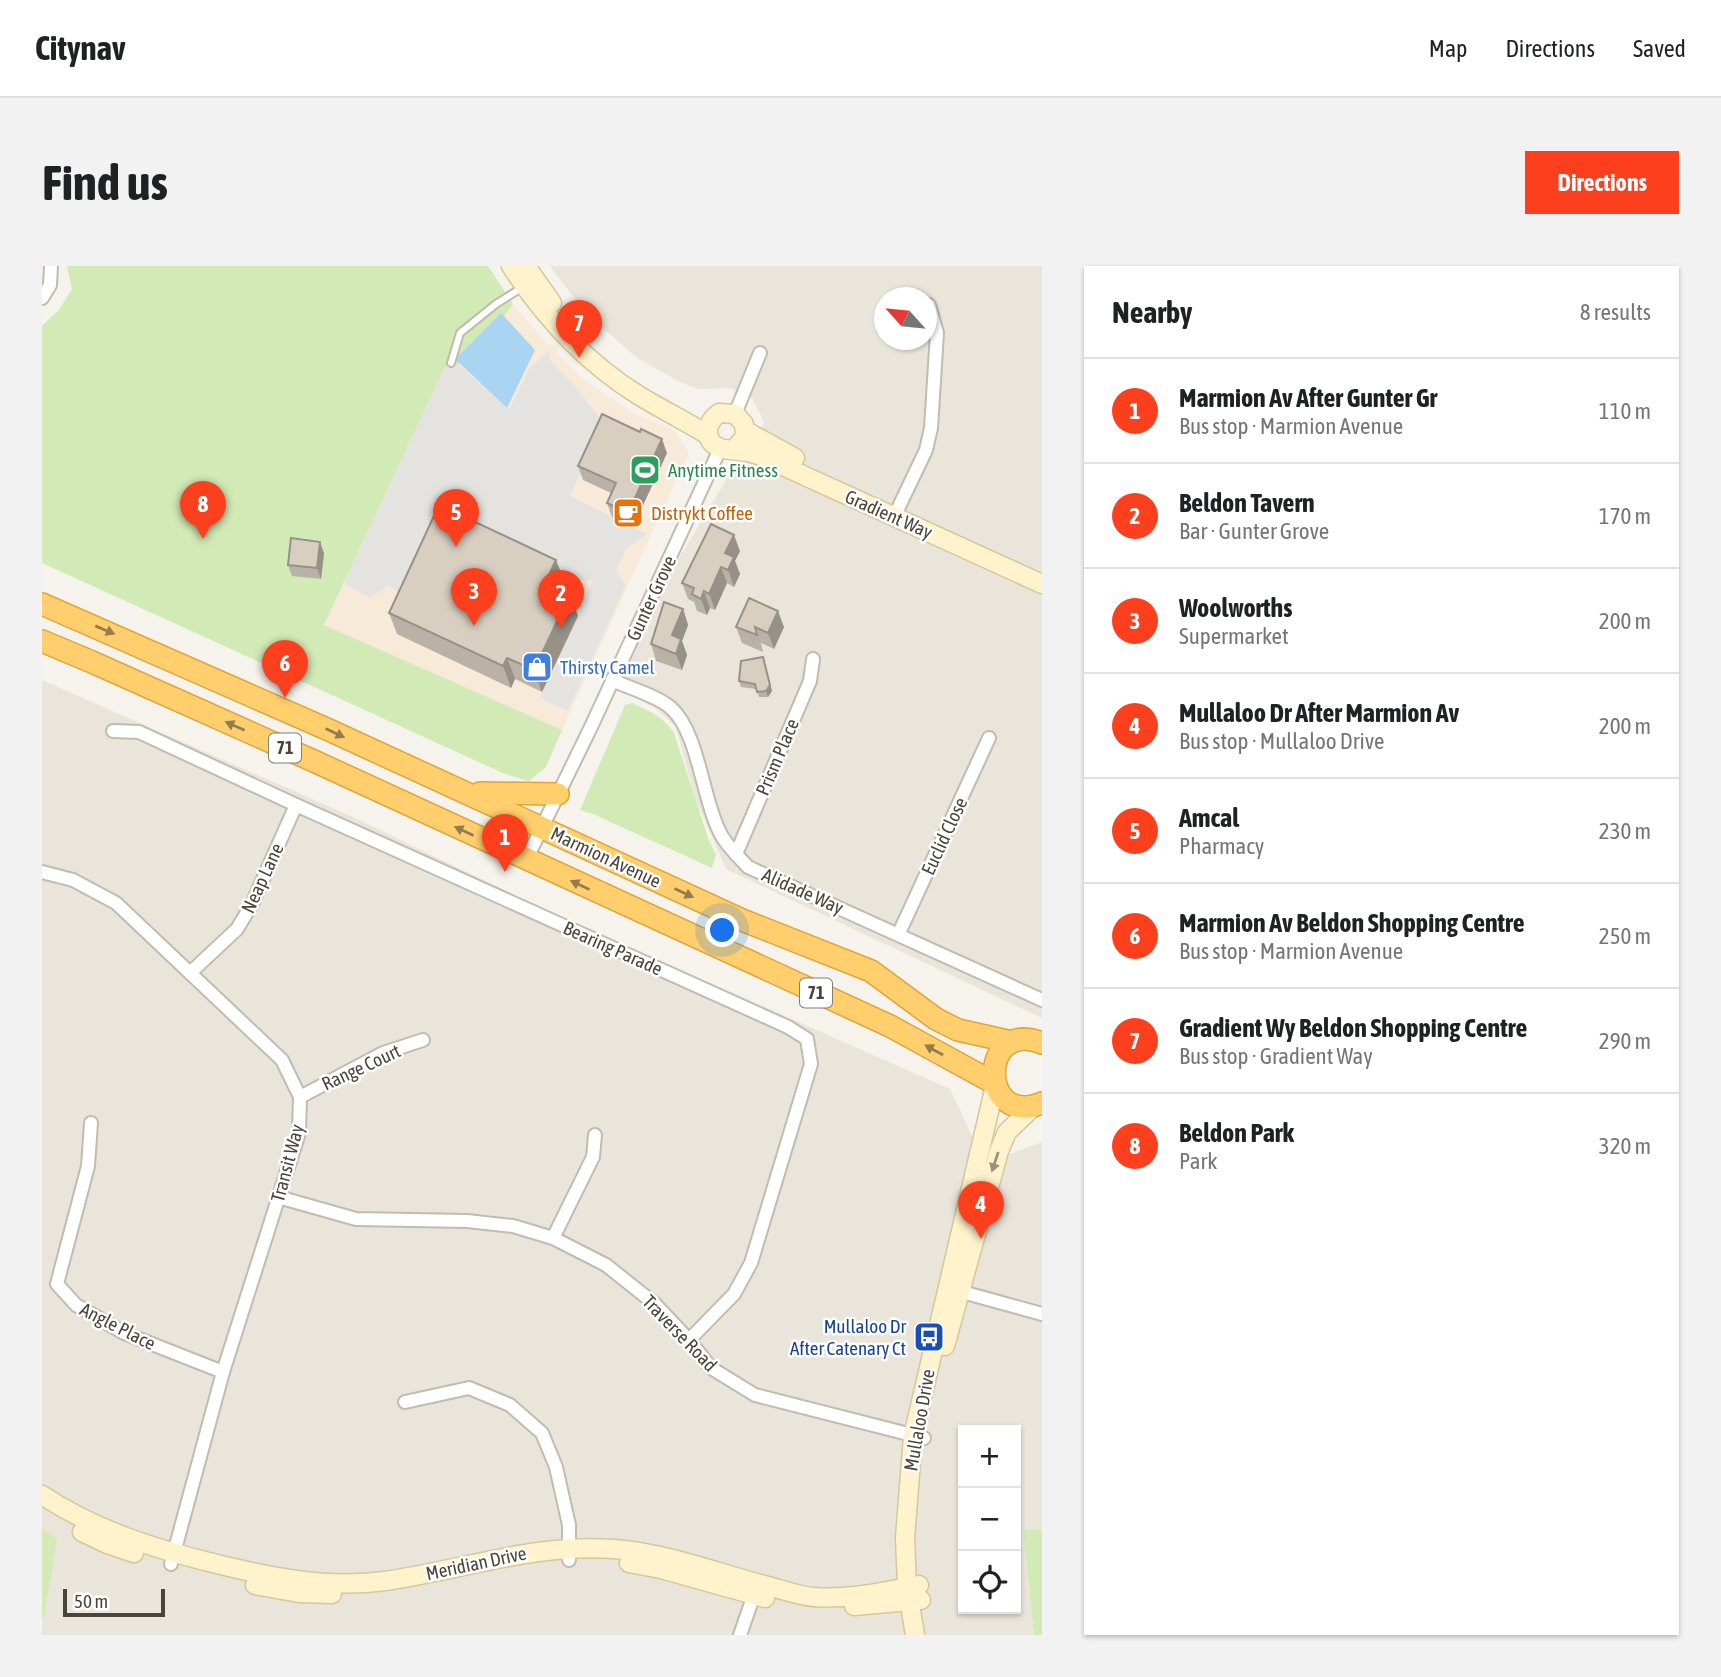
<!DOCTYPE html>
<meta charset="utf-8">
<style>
:root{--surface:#fff;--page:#f2f2f2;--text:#202124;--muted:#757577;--line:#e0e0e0;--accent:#fc3f1d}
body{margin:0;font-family:"Asap Condensed",sans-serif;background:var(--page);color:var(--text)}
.controls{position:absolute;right:21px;bottom:21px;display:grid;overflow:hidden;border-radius:0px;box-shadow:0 2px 5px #0004}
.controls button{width:63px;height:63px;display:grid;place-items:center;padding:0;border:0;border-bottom:2px solid var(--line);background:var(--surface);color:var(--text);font:35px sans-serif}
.compass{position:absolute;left:832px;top:21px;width:63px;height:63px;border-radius:50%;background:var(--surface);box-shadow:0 2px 5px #0004;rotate:297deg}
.scale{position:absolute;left:21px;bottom:18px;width:102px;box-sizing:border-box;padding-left:7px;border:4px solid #4b4439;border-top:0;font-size:19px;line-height:24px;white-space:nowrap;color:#4b4439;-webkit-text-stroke:5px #fff;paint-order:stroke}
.you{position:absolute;left:681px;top:665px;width:24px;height:24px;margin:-18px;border:5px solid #fff;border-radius:50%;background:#1a73e8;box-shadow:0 0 0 10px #1a73e833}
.badge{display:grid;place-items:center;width:46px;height:46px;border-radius:50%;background:var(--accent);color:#fff;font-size:23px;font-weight:700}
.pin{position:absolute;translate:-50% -58px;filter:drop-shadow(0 2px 4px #0008)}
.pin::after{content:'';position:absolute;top:37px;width:24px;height:21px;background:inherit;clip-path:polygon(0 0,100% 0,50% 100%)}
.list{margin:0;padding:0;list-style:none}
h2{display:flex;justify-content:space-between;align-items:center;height:91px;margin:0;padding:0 28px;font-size:30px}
h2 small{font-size:23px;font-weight:400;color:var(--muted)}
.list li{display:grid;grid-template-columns:46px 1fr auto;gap:21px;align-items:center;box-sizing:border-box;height:105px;padding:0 28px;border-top:2px solid var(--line)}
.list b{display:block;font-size:26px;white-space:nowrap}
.list p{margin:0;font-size:23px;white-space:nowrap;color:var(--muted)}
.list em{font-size:23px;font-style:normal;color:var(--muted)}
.icon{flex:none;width:38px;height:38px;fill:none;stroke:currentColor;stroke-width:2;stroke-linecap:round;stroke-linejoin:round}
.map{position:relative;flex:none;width:1000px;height:1369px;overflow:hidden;border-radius:0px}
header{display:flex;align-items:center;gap:42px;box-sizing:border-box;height:98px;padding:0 35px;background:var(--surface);border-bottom:2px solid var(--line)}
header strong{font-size:33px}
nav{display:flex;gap:38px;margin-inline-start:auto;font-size:24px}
.intro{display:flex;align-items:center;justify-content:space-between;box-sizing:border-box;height:168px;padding:0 42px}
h1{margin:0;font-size:49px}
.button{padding:18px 32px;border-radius:0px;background:var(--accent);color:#fff;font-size:24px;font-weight:700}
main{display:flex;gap:42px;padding:0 42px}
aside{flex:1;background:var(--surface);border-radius:0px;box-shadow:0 2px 5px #0004}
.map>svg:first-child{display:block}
</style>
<header>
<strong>Citynav</strong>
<nav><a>Map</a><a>Directions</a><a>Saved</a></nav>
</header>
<div class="intro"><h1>Find us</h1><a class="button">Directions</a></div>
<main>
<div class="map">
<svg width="1000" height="1369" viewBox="0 0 1000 1369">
<rect width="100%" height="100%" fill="#f6f3ec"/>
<g fill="#eae5da" fill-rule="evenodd">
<path d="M508,0H1000V752L684,603L653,532L634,461L613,442L563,416L687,209L700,204L722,156L710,132L688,122L655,123L634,114L594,91L542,45ZM842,32H884V74H842Z"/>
<path d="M0,414L309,550L497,641L908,823L930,870L968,888L1000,876V1264L981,1265L992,1369H0ZM921,1164H974V1343H921Z"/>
</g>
<path fill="#f7ead8" d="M471,38L505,78L516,81L514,86L540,112L593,148L632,164L647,186L520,464L282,360L405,97Z"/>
<g fill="#d2eab5">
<path d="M25,0H446L471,38L453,63L416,98L405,97L282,359L520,464L504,501L487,515L463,508L0,297V60L17,44L30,23Z"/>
<path d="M590,437C607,445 621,450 632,467L667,575L674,588L670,602L551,548L538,544L583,439Z"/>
<path d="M0,1263L15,1273L2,1352H0Z"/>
<path d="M981,1264H1000V1369H992Z"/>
</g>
<path fill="#e5e3e0" d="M506,85L509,96L534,121L561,156L528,230L605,268L585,282L576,300L575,306L584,319L526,445L498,432L551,314L522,315L405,260L370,336L347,319L328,332L302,317L405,97L416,98L467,144L488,101Z"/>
<path fill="#a9d4f2" d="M459,47L493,84L465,142L413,93Z"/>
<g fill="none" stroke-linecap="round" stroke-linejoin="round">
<g stroke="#c2bbae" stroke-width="10">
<path id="lane" d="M409,97L418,67L454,38L481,21"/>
</g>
<g stroke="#c2bbae" stroke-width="16">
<g id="street">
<path d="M0,32L8,19L9,0"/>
<path d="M693,148L718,87"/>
<path d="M852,251L884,184L889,162L895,67L887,39"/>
<path d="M570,414C587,422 616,430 629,442C658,468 660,537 681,572C688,583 698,592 706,601L1000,734"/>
<path d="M71,465L97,466L254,539L746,761L765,773L769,798L709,997L692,1028L647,1074"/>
<path d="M694,588L768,415L771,393"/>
<path d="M484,594L548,463L678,183"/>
<path d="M0,606L31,614L74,637L240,794L258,831L257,867L181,1106L129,1298"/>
<path d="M857,667L947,472"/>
<path d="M148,707L195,663L210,638L254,539"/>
<path d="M258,831L341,787L381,774"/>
<path d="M49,857L46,900L15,1018L34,1039L82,1067L181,1106"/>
<path d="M236,931L314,953L425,955L471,960L511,972L564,999L613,1038L647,1074L669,1102L713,1129L882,1172"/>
<path d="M511,972L551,891L553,869"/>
<path d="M913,1024L1000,1048"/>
<path d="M363,1136L427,1122L468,1139L500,1167L514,1201L527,1259V1294"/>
<path d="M698,1369L714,1323"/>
</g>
</g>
<g stroke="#d6c79b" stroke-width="21">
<g id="secondary">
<path d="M469,0C502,51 545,97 596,129C619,143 643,155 666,169"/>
<path d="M484,0L510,37"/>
<path d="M704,165L753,192"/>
<path d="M692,183L703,171L702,158L693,148L677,147C671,152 666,157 666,165C666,188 695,183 710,187C721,190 731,195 741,200L1000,318"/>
<path d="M903,1080L957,885L965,866L991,841"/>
<path d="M0,1229C53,1264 110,1282 171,1297C227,1311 285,1323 343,1315C420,1304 493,1277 572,1283C625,1287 675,1307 726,1320C741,1324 757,1330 772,1331C807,1334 843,1325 877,1319"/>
<path d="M40,1266L65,1278L92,1287"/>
<path d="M587,1297L619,1303L723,1332"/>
<path d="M213,1319L257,1327L290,1328"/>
<path d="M812,1340L879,1334"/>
<path d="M873,1369L865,1321L863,1272L871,1170L953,820"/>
</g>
</g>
<g stroke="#e0a43c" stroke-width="24">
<g id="highway">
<path d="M0,338L287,464L700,654L829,705L894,753L916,764L970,776"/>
<path d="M0,375L50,396L274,496L848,760L952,817"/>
<path d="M438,527L516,528"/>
<path d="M1000,777C936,752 937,863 1000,837"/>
</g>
</g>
<use href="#lane" stroke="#fff" stroke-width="6"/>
<use href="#street" stroke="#fff" stroke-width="12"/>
<use href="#secondary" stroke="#fff3cd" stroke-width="18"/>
<use href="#highway" stroke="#ffcf6e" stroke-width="21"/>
</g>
<g fill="#bab2a6">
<path d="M625,187L591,261L570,251L565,237L569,227L541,214L536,200Z"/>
<path d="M698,285L693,295L698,308L692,321L685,317L673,344L668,342L665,349L655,345L652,336L646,333L640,317Z"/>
<path d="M282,287L279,313L250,310L246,299Z"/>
<path d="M514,294L522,315L518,324L528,328L536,350L500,426L473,413L469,422L355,368L347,347Z"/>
<path d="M641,343L646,359L640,375L645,389L640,404L614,395L609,378Z"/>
<path d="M694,361H742L732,383L719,377L721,386L700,377Z"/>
<path d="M721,391L730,425L726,431H717L714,423L699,421L697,415Z"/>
</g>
<g fill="#979187">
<path d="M620,173L625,187L591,261L586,247Z"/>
<path d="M692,269L698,285L693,295L698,308L692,321L686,304L683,287Z"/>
<path d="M278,276L282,287L279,313L275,302Z"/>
<path d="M514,294L522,315L511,338L503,317Z"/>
<path d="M679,301L685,317L673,344L667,328Z"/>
<path d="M662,325L668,342L665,349L659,333Z"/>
<path d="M528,328L536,350L500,426L492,404Z"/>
<path d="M641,343L646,359L640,375L645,389L640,404L634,388L630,369Z"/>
<path d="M736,345L742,361L732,383L726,367Z"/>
<path d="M721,391L730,425L726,431L724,425Z"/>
<path d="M465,392L473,413L469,422L461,400Z"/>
</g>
<g fill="#d8cfc1" stroke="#979187" stroke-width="2">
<path d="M560,148L598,166L599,163L620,173L586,247L565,237L574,217L536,200Z"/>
<path d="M397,239L514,294L503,317L528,328L492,404L465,392L461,400L347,347Z"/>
<path d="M669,258L692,269L683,287L692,291L686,304L679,301L667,328L662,325L659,333L650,328L652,322L640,317Z"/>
<path d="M249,272L278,276L275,302L246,299Z"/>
<path d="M707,332L736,345L726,367L713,361L715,369L694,361Z"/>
<path d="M622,336L641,343L630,369L639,373L634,388L609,378Z"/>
<path d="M721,391L728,419L724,425L715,426L713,418L697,415L699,395Z"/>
</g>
<defs><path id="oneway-solid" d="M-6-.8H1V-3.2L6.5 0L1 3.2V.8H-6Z" transform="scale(1.75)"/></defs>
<g fill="#937c4e">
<use href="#oneway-solid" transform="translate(63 364) rotate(23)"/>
<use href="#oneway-solid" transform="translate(193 460) rotate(-156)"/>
<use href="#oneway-solid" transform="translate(293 467) rotate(25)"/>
<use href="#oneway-solid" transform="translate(422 565) rotate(-155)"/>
<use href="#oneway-solid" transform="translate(538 619) rotate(-155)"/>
<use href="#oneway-solid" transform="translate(642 627) rotate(25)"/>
<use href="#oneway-solid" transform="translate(892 784) rotate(-151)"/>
</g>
<use fill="#9c937c" href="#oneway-solid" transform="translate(953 896) rotate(108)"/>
<defs>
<g id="stadium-square" transform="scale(1.575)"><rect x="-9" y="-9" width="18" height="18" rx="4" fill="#2e9e5b" stroke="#fff"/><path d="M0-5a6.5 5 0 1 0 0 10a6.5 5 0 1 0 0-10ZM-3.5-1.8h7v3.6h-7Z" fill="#fff"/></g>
<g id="cafe-square" transform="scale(1.575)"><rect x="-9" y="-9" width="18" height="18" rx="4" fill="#e8710a" stroke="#fff"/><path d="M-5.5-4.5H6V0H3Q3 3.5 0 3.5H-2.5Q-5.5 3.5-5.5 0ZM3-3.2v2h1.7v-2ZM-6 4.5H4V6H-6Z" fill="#fff"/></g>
<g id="shop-square" transform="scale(1.575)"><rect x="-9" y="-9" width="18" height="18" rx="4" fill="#3f7fe0" stroke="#fff"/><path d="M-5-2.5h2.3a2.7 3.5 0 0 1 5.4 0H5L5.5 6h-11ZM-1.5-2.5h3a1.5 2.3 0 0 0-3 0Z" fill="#fff"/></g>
<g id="bus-square" transform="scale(1.575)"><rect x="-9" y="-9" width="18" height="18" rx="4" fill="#1a4fb4" stroke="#fff"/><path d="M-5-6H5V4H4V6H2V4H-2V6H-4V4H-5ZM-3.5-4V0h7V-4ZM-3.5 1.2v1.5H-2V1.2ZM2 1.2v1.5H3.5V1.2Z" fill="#fff"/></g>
</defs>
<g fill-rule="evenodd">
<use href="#stadium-square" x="603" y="204"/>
<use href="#cafe-square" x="586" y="247"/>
<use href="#shop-square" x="495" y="401"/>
<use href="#bus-square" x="887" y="1071"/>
</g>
<g text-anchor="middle" stroke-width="5" stroke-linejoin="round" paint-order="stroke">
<g fill="#fff" stroke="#817c74" stroke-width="2">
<rect x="227" y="467.5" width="32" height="29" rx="5"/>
<rect x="758" y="712.5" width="32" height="29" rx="5"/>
</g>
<g font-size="18" font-weight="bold" fill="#4b4439">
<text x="243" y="488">71</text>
<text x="774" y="733">71</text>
</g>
<g font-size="19" fill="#27864d" stroke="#fff" text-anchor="start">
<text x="626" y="211">Anytime Fitness</text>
</g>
<g font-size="19" fill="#c56008" stroke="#fff" text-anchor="start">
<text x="609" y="254">Distrykt Coffee</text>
</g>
<g font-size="19" fill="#4b4439" stroke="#fff">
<text transform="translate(847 248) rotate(24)" y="7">Gradient Way</text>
<text transform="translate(609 332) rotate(-65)" y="7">Gunter Grove</text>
<text transform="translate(735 491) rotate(-67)" y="7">Prism Place</text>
<text transform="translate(902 570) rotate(-65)" y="7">Euclid Close</text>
<text transform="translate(564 591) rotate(25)" y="7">Marmion Avenue</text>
<text transform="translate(220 612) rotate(-65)" y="7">Neap Lane</text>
<text transform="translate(761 625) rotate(24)" y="7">Alidade Way</text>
<text transform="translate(571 682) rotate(24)" y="7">Bearing Parade</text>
<text transform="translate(319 801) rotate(-25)" y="7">Range Court</text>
<text transform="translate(245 897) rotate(-75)" y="7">Transit Way</text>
<text transform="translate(76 1060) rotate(27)" y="7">Angle Place</text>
<text transform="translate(638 1067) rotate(46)" y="7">Traverse Road</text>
<text transform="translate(877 1154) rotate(-80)" y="7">Mullaloo Drive</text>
<text transform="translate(434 1297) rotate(-12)" y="7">Meridian Drive</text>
</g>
<g font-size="19" fill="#366cbe" stroke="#fff" text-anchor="start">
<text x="518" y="408">Thirsty Camel</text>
</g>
<g font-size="19" fill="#164399" stroke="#fff" text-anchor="end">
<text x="864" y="1067">Mullaloo Dr<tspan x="864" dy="22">After Catenary Ct</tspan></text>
</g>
</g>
</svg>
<div class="controls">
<button>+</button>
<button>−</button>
<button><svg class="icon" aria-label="locate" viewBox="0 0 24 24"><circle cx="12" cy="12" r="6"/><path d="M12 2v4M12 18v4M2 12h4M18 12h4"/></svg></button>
</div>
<svg class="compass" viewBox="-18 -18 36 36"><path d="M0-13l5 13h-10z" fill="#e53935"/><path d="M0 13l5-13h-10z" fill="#757577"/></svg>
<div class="scale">50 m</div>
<div class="you"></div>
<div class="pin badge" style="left:463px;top:606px">1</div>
<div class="pin badge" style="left:519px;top:362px">2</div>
<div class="pin badge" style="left:432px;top:360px">3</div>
<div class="pin badge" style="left:939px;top:973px">4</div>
<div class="pin badge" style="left:414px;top:281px">5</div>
<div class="pin badge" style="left:243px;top:432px">6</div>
<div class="pin badge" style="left:537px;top:92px">7</div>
<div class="pin badge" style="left:161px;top:273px">8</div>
</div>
<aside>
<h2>Nearby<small>8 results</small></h2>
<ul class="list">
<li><span class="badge">1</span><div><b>Marmion Av After Gunter Gr</b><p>Bus stop · Marmion Avenue</p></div><em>110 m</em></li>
<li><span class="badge">2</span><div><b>Beldon Tavern</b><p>Bar · Gunter Grove</p></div><em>170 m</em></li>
<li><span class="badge">3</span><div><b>Woolworths</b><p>Supermarket</p></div><em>200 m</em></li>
<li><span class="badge">4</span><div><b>Mullaloo Dr After Marmion Av</b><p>Bus stop · Mullaloo Drive</p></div><em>200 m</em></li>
<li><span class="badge">5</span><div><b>Amcal</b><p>Pharmacy</p></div><em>230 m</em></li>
<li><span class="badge">6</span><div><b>Marmion Av Beldon Shopping Centre</b><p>Bus stop · Marmion Avenue</p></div><em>250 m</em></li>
<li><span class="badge">7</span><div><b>Gradient Wy Beldon Shopping Centre</b><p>Bus stop · Gradient Way</p></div><em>290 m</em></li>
<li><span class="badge">8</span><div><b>Beldon Park</b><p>Park</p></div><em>320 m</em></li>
</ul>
</aside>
</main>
